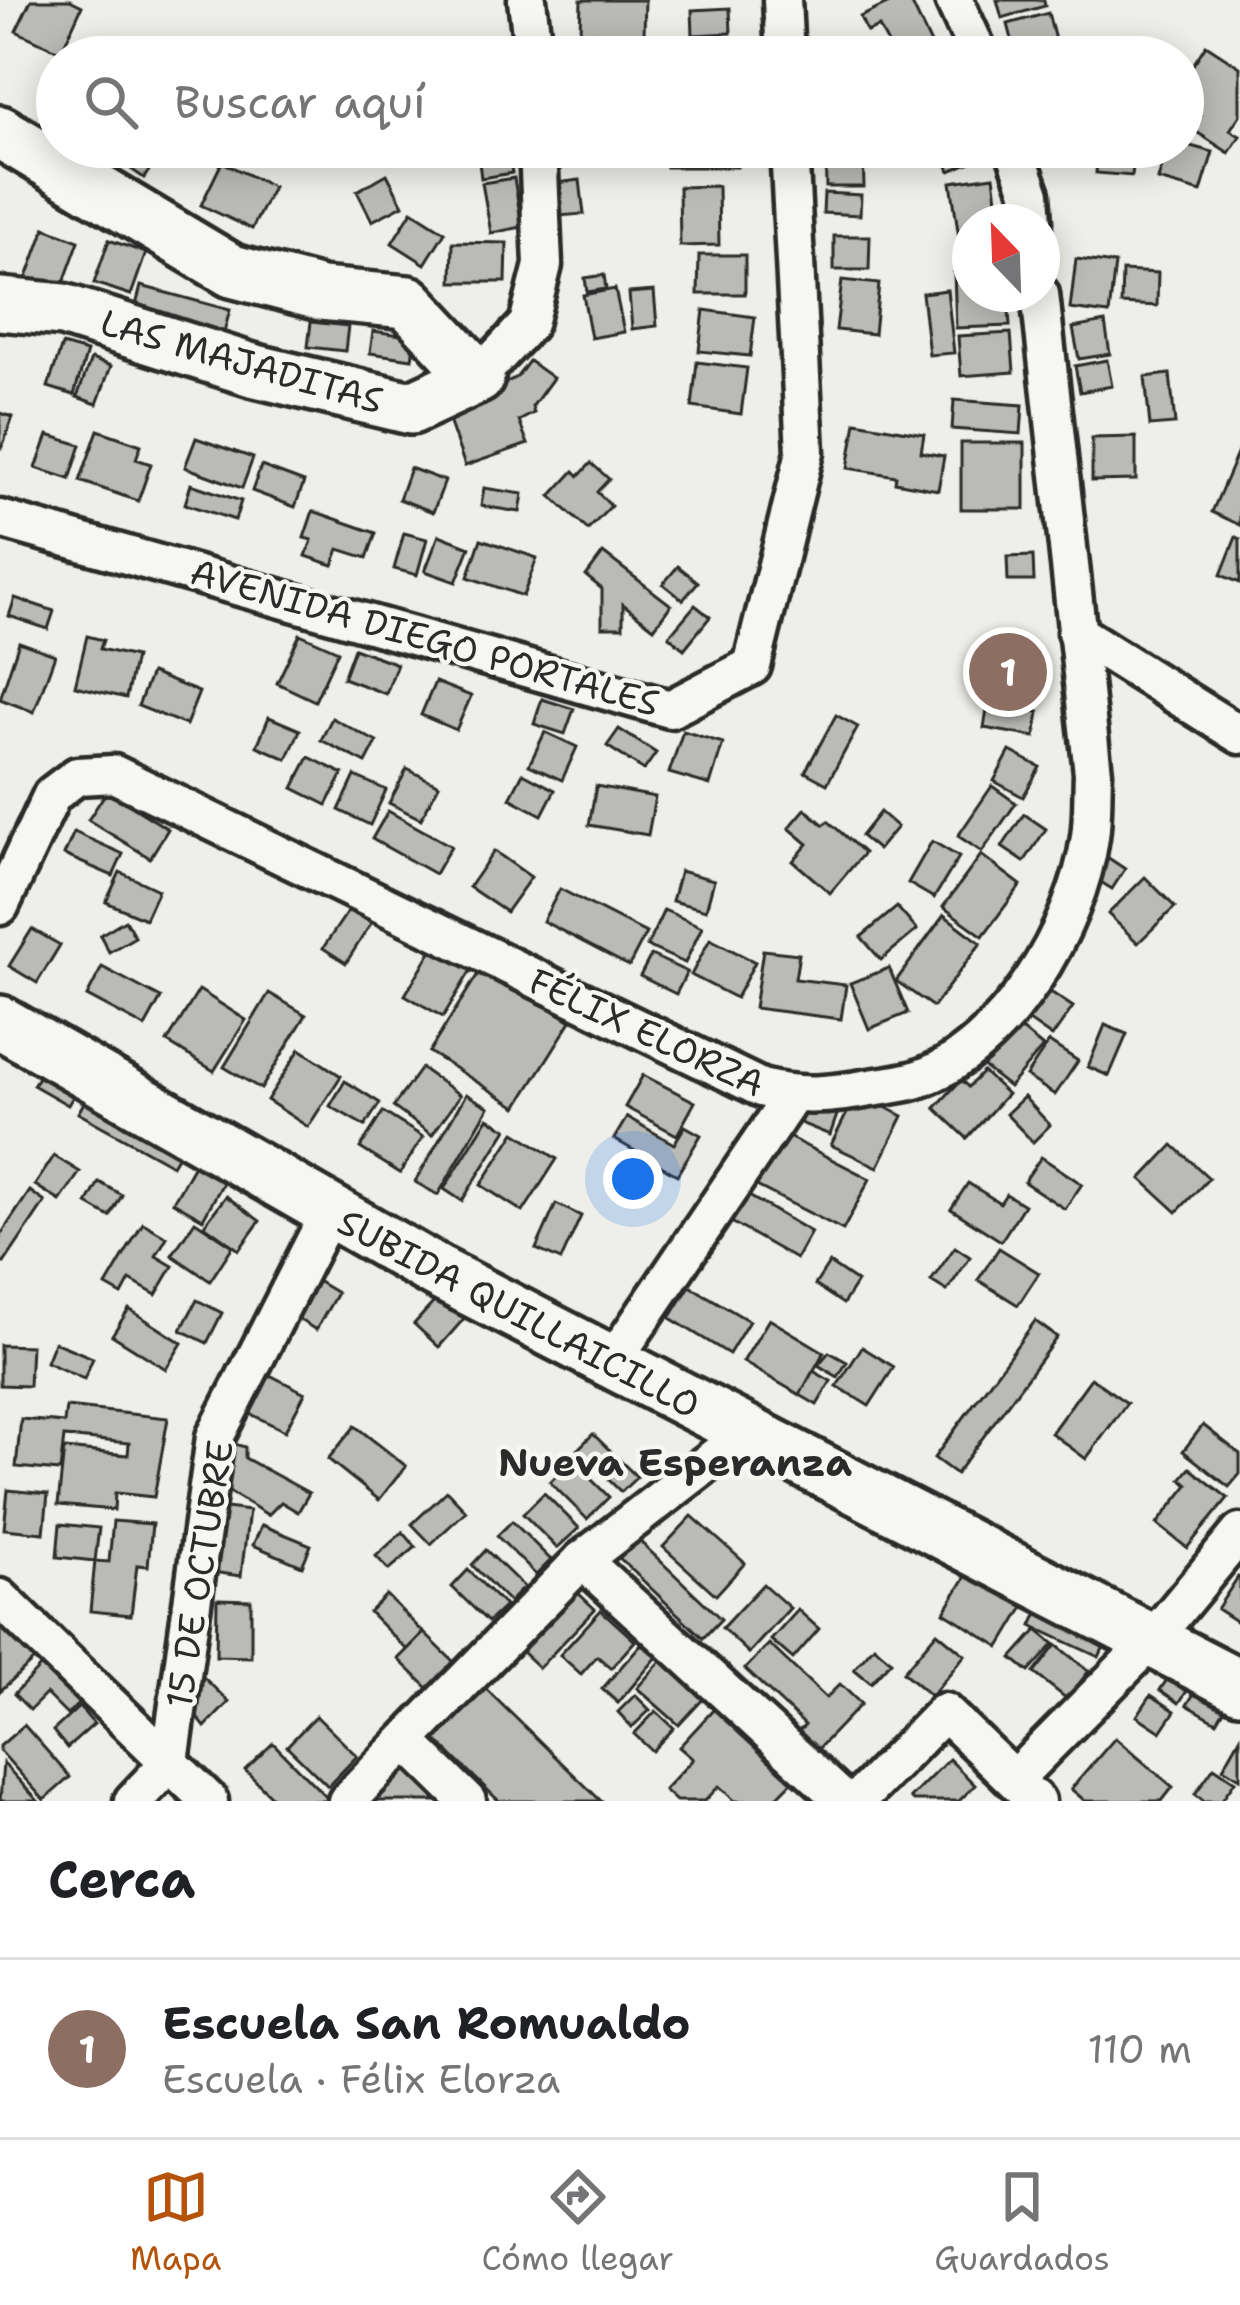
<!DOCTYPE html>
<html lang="es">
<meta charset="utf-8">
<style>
:root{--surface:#fff;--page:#f6f6f6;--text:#202124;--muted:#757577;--line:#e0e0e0;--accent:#b45309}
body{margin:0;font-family:"Shantell Sans",sans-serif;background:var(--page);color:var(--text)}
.compass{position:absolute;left:952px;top:204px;width:108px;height:108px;border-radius:50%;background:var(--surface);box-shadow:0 6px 30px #0003;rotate:337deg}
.you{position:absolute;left:633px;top:1179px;width:42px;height:42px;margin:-30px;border:9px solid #fff;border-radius:50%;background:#1a73e8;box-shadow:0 0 0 18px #1a73e833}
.badge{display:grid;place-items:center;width:78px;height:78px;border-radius:50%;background:var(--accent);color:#fff;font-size:39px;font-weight:700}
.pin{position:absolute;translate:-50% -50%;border:6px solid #fff;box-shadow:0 3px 12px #0006}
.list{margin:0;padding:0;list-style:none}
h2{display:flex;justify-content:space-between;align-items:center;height:156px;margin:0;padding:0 48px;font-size:51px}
h2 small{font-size:39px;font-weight:400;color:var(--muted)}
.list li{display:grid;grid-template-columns:78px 1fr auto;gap:36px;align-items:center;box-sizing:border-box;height:180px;padding:0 48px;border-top:3px solid var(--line)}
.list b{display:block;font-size:45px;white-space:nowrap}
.list p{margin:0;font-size:39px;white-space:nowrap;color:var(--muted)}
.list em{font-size:39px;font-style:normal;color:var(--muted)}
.icon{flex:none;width:66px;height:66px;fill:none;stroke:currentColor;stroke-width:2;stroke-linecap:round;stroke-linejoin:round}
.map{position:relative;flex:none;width:1240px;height:1801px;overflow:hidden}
.search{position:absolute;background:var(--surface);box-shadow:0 6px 30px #0003;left:36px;right:36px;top:36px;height:132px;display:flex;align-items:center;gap:30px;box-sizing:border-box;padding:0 42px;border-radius:66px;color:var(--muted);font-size:45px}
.sheet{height:336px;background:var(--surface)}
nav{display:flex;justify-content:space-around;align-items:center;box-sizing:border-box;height:168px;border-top:3px solid var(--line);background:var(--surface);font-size:33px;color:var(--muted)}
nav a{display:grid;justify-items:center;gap:6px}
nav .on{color:var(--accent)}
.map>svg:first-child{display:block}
</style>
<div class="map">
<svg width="1240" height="1801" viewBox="0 0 1240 1801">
<rect width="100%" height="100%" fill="#eeeeea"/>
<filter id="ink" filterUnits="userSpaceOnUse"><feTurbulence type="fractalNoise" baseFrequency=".00833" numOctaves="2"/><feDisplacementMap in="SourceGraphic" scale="24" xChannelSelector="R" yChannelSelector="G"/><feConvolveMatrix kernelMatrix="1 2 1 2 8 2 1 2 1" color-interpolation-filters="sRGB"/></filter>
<g filter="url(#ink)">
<g fill="#babab7" stroke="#2b2b2b" stroke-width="3">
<path d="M31,0H70L82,6L61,52L16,31Z"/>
<path d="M581,0H645L644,34L580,32Z"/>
<path d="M896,0H910L937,57H883L880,52L890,48L879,27L867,32L860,17Z"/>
<path d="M997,0H1044L1045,6L1002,18Z"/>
<path d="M730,8L731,33L693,35L692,10Z"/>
<path d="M1048,13L1055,40L1015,51L1008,24Z"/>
<path d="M689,45L730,46V57H688Z"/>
<path d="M1206,45L1240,67V115L1230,130L1240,136L1229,153L1192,129L1201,116L1183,104V80Z"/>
<path d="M510,52V57H425Z"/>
<path d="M1183,144L1213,152L1201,192L1158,180L1167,147H1183Z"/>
<path d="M99,147H160L163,150L144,178Z"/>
<path d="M477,147H508L512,173L481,178Z"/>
<rect x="666" y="147" width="71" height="20"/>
<path d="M825,147H863L864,187H826Z"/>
<path d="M940,147H967L973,161L950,171Z"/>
<path d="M1098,147H1135L1132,176L1096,173Z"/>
<path d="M222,162L273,187L252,229L201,205Z"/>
<path d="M387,174L403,205L372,221L357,191Z"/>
<path d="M994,176L1000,222H970V265L963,266L951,182Z"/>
<path d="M514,178L522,227L491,233L482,183Z"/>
<path d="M580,180L584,214L559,216L556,183Z"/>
<path d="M718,186L719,245L680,246L679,187Z"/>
<path d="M824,193L861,195L860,215L823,213Z"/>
<path d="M412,211L445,232L425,264L392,243Z"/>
<path d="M45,228L79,241L60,293L26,280Z"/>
<path d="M834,236H870L869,270H834Z"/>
<path d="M109,240L146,253L131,295L94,283Z"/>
<path d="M453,242L507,243L506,282H452Z"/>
<path d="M699,255H745V294H698Z"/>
<path d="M1076,259L1115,264L1109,314L1070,309Z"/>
<path d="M970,271V294H1008L1010,326L956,328L954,272Z"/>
<path d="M1122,271L1158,273L1157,306L1121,304Z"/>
<path d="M604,275L606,289L587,292L585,278Z"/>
<path d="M842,280L879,284L874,334L836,330Z"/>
<path d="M141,286L230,310L223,336L134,313Z"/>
<path d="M615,289L624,332L591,338L583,295Z"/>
<path d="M947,290L954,353L929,355L922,293Z"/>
<path d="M654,291L657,326L632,329L629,293Z"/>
<path d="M704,310L755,317L750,356L699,351Z"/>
<path d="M311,322L348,326L345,351L308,347Z"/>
<path d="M1105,322L1110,354L1079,359L1073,328Z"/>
<path d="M373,331L415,337L412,359L370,353Z"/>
<path d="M1011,333L1014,372L961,376L958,336Z"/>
<path d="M62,345L87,352L74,395L48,387Z"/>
<path d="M91,359L111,366L97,404L77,397Z"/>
<path d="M1107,360L1112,386L1080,392L1075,366Z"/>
<path d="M529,361L553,378L532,407L534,413L519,421L528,444L465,466L446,412L517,377Z"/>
<path d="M697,362L747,368L741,414L692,407Z"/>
<path d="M1170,374L1175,424L1150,426L1145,377Z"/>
<path d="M954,400L1023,405L1021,434L952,429Z"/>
<path d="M0,413L13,417L2,448L0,447Z"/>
<path d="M856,422L924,434L921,452L944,456L938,490L895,482L896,476L848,468Z"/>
<path d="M98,430L141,445L136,459L151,464L138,501L80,481Z"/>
<path d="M48,435L81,445L70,479L36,468Z"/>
<path d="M1136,437V480L1092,481V438Z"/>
<path d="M196,438L253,458L242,488L185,467Z"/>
<rect x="961" y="443" width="64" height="66"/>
<path d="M1240,447V525L1212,512Z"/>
<path d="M591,463L609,479L597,492L611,506L588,530L551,496L574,471L579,476Z"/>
<path d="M261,466L304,482L295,507L252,491Z"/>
<path d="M410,468L445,481L433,512L399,499Z"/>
<path d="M191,484L241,501L235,520L185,504Z"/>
<path d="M484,488L523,494L520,512L481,506Z"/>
<path d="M313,511L376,533L367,558L339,549L333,565L306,556L312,540L304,538Z"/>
<path d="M404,533L427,539L417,575L394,569Z"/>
<path d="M439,535L470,547L456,582L425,571Z"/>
<path d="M1236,537L1240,539V583L1221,575Z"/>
<path d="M481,539L537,558L523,596L468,577Z"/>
<path d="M603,553L671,605L654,628L623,604V627H602V589L586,576Z"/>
<path d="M1033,556L1034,581H1008L1007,557Z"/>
<path d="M678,566L698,582L683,600L663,584Z"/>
<path d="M15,598L54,611L48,629L9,616Z"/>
<path d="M695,605L710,617L684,649L669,636Z"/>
<path d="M300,634L338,651L315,701L277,683Z"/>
<path d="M87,636L103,640L100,649L135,657L126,698L75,686Z"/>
<path d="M19,642L55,655L34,712L0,699Z"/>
<path d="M985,643L1037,649L1031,702L978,695Z"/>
<path d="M354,648L397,664L386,694L343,678Z"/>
<path d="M151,673L199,692L186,725L138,706Z"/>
<path d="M435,682L471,696L456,730L421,715Z"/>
<path d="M542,699L574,709L565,734L534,724Z"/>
<path d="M988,703L1039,712L1035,737L984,728Z"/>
<path d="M836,715L858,727L827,784L805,772Z"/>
<path d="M269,717L300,730L287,759L257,746Z"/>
<path d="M332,718L377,742L366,763L321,740Z"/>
<path d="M619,729L656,753L644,770L607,746Z"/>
<path d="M683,731L723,743L710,785L669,773Z"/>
<path d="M545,732L577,747L562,780L529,765Z"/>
<path d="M1010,751L1040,767L1023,797L994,781Z"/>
<path d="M309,757L343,774L327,805L293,788Z"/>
<path d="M407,769L439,785L421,819L389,803Z"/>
<path d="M523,773L555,790L542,815L510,798Z"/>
<path d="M355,776L386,790L370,825L339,810Z"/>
<path d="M596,786L655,797L648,835L589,825Z"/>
<path d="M992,786L1016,803L982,852L958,836Z"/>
<path d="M107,791L168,829L150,858L88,820Z"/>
<path d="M805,809L824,825L828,821L864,853L830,893L793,861L808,844L789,828Z"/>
<path d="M388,811L451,846L435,874L372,839Z"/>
<path d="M880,812L897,827L878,850L861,836Z"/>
<path d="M1024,814L1046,829L1024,862L1002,847Z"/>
<path d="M74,832L123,854L113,876L64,855Z"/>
<path d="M932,841L959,857L934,898L908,883Z"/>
<path d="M494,851L531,877L506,912L469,887Z"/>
<path d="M981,855L1021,885L983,936L943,907Z"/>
<path d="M1104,855L1125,869L1112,889L1091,876Z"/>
<path d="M680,871L714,880L706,910L672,901Z"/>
<path d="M120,872L158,890L145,919L106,902Z"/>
<path d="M1145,877L1175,907L1138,943L1108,914Z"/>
<path d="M560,889L646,933L629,966L543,921Z"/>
<path d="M897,907L917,930L881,960L861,937Z"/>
<path d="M350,908L372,922L346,963L323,948Z"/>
<path d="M664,910L702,927L685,963L647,946Z"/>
<path d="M944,915L981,943L933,1007L896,981Z"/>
<path d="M125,920L135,937L109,952L100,935Z"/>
<path d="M32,929L60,945L37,983L9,966Z"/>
<path d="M710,939L755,962L736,998L691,975Z"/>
<path d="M433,948L471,970L443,1017L405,995Z"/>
<path d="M763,950L799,954L795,979L846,985L841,1019L754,1008Z"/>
<path d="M651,955L687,972L676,994L640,976Z"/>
<path d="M483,966L571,1021L517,1107L429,1052Z"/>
<path d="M102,967L161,998L145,1027L87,996Z"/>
<path d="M889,968L908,1013L869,1029L850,983Z"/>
<path d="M1037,983L1073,1007L1052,1037L1016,1012Z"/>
<path d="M199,990L246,1020L214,1071L167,1042Z"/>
<path d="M269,993L306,1015L261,1089L224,1067Z"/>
<path d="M1011,1021L1043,1047L1009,1087L977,1062Z"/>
<path d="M1105,1025L1127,1034L1109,1076L1088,1067Z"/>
<path d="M1049,1042L1078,1061L1055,1095L1026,1076Z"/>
<path d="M300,1049L341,1076L308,1127L267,1100Z"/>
<path d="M49,1060L83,1080L68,1105L33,1085Z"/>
<path d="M421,1068L460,1095L432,1135L393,1107Z"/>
<path d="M983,1072L1007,1094L967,1138L935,1108L961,1080L968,1087Z"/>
<path d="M643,1075L695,1102L677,1135L625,1107Z"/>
<path d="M345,1081L380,1103L365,1126L330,1106Z"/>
<path d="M92,1089L187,1140L172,1165L78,1113Z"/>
<path d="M857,1093L903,1116L878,1167L831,1145Z"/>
<path d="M466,1094L489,1107L438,1195L415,1182Z"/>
<path d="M1024,1097L1050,1125L1033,1142L1006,1114Z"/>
<path d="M808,1102L838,1112L830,1135L800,1123Z"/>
<path d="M383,1112L423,1137L400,1173L360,1148Z"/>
<path d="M627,1117L674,1144L685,1126L701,1135L677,1175L614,1139Z"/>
<path d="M488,1118L507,1129L462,1201L444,1189Z"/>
<path d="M769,1127L870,1179L843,1230L741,1178Z"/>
<path d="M515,1132L557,1159L523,1212L481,1185Z"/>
<path d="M1173,1145L1209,1178L1177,1212L1141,1179Z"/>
<path d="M54,1156L80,1172L60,1201L35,1185Z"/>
<path d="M199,1156L229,1172L203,1219L173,1202Z"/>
<path d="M1041,1157L1082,1184L1065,1209L1024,1182Z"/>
<path d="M99,1182L122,1195L110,1217L87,1204Z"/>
<path d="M968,1183L1000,1203L1006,1194L1024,1205L1001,1241L951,1209Z"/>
<path d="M30,1191L45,1202L4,1263L0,1261V1236Z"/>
<path d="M742,1192L811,1232L796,1259L726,1219Z"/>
<path d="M226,1196L260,1221L239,1250L204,1225Z"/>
<path d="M556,1204L581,1216L561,1260L536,1249Z"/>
<path d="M195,1221L233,1246L210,1281L172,1255Z"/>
<path d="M143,1223L167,1237L156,1256L173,1266L156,1295L130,1280L122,1295L106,1286Z"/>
<path d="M955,1247L970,1257L947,1291L931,1281Z"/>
<path d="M999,1248L1039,1273L1018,1305L978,1280Z"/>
<path d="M829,1263L857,1282L843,1304L815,1285Z"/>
<path d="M307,1275L337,1293L316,1330L285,1311Z"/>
<path d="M690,1286L749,1321L729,1354L670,1318Z"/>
<path d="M444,1291L469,1313L439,1347L414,1324Z"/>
<path d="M197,1300L222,1313L207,1343L181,1330Z"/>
<path d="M129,1309L182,1343L166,1369L112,1335Z"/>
<path d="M769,1319L824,1352L800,1395L743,1362Z"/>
<path d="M1035,1321L1057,1337L956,1474L934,1458Z"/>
<path d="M54,1342L93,1358L84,1379L46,1362Z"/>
<path d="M0,1345L31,1346L29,1386L0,1385Z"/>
<path d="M862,1347L894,1367L869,1406L837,1386Z"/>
<path d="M829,1352L847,1362L838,1377L818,1365Z"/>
<path d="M813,1371L831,1381L817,1405L800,1395Z"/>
<path d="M264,1372L305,1393L285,1431L245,1411Z"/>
<path d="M1091,1378L1127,1403L1086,1459L1051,1433Z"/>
<path d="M66,1407L168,1418L154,1497L115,1493L114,1510L58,1505L64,1449L128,1455L129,1443L64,1437L60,1471L16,1467L21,1419L64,1423Z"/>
<path d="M1203,1425L1240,1454V1474L1229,1487L1183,1451Z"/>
<path d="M355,1426L406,1466L379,1500L328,1459Z"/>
<path d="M593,1434L637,1477L621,1492L578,1449Z"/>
<path d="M228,1442L245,1447V1458L309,1493L298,1512L281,1502L268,1515L218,1485Z"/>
<path d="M572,1460L609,1497L587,1519L550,1482Z"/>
<path d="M1190,1468L1228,1498L1187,1548L1157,1524L1188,1485L1181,1479Z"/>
<path d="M8,1490L48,1494L44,1533L4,1529Z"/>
<path d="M447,1491L466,1511L431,1544L412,1524Z"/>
<path d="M544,1493L579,1528L557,1548L523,1514Z"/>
<path d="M219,1507L249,1511L241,1576L212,1572Z"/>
<path d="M692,1516L745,1563L716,1595L663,1547Z"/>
<path d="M113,1521L152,1524L148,1566L137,1565L131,1615L90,1611L95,1561L109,1562Z"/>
<path d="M512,1521L551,1560L536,1575L497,1536Z"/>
<path d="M60,1524L99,1528L95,1561L57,1557Z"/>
<path d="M262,1525L311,1545L302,1566L253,1545Z"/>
<path d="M628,1530L721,1619L703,1638L610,1549Z"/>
<path d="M403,1532L416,1547L389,1570L376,1556Z"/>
<path d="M486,1550L524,1587L509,1602L472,1565Z"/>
<path d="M971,1568L1027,1602L1000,1647L944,1612Z"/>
<path d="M468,1570L505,1606L488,1622L452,1587Z"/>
<path d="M1238,1577L1240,1578V1624L1217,1609Z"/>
<path d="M763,1584L790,1608L749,1653L722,1628Z"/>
<path d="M576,1591L595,1609L539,1668L520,1650Z"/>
<path d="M386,1595L424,1633L407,1650L369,1612Z"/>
<path d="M217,1599L251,1600V1657L216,1656Z"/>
<path d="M1042,1604L1110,1634L1099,1657L1032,1626Z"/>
<path d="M601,1610L635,1641L611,1668L597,1656L581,1674L560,1655Z"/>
<path d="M798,1610L819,1629L793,1659L771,1640Z"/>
<path d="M2,1624L34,1660L0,1691V1626Z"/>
<path d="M1037,1630L1054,1644L1029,1672L1012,1658Z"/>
<path d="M937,1632L965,1655L931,1696L903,1672Z"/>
<path d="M424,1633L455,1663L429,1689L398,1659Z"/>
<path d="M641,1644L657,1657L618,1703L602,1689Z"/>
<path d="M769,1644L826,1698L840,1684L861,1704L818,1749L799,1731L805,1725L745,1669Z"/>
<path d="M1056,1645L1089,1671L1067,1699L1034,1673Z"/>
<path d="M874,1646L891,1661L871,1683L854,1669Z"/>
<path d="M662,1660L704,1698L679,1725L637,1688Z"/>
<path d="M46,1661L84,1698L67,1715L46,1694L30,1710L14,1694Z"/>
<path d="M199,1673L229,1702L205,1727L186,1703Z"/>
<path d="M1168,1678L1187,1691L1179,1703L1160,1690Z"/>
<path d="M1198,1687L1227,1705L1217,1722L1187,1705Z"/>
<path d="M486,1689L601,1801H499L436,1740Z"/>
<path d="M635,1695L650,1710L632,1727L618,1712Z"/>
<path d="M1151,1695L1175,1711L1161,1732L1137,1716Z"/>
<path d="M79,1707L94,1724L67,1748L53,1731Z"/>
<path d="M715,1708L793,1781L773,1801H735L719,1786L705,1801H676L664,1790L693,1759L679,1747Z"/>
<path d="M656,1711L674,1728L652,1751L634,1734Z"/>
<path d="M316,1716L357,1756L328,1786L287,1746Z"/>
<path d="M24,1725L70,1777L44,1800L0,1751V1746Z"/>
<path d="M1115,1738L1173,1787L1162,1801H1085L1071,1789Z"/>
<path d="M1240,1738V1778L1223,1768Z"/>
<path d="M273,1743L330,1801H276L245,1770Z"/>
<path d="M949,1759L975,1785L959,1801H913L910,1798Z"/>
<path d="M3,1763L38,1801H0Z"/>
<path d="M1214,1767L1235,1781L1221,1801H1204L1195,1794Z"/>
<path d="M405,1770L437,1801H376Z"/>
</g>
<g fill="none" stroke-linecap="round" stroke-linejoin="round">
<g stroke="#2b2b2b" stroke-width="45">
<g id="street">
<path d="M527,0L534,57"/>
<path d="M782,0L785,57"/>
<path d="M954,0L980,57"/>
<path d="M1014,147L1031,194L1033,222"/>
<path d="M478,377L528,324L543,265L538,147"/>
<path d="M0,519L670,709L752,666L805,452L789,147"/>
<path d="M1076,632L1240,735"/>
<path d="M0,906L52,795L77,776L114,774L761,1088C799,1098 832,1095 870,1088C884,1086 901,1084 915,1080C1005,1052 1078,926 1090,837C1093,816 1092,794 1093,773L1040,294"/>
<path d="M612,1362L792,1096"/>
<path d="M582,1560L844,1801"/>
<path d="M0,1598L209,1801"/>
<path d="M406,1741L467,1801"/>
<path d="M1014,1779L1150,1642L1240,1533"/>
<path d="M133,1801L170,1762L215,1437L329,1213"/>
<path d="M347,1801L582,1560L746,1433"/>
<path d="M857,1801L944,1712L1036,1801"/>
</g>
</g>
<g stroke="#2b2b2b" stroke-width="60">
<g id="secondary">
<path d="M0,132L232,271L321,294L408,302L478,377L411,408L252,370L63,310L0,304"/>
<path d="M0,1022L437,1272L1240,1686"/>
</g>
</g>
<use href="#street" stroke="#f6f6f2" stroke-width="36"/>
<use href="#secondary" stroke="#f6f6f2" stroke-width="51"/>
</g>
</g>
<g text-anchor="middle" stroke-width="9" stroke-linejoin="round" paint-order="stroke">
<g font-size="36" fill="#2b2b2b" stroke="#f6f6f2">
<text transform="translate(242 361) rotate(16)" y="13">LAS MAJADITAS</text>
<text transform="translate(425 637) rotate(16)" y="13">AVENIDA DIEGO PORTALES</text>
<text transform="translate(647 1032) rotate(25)" y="13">FÉLIX ELORZA</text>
<text transform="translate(519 1313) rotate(28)" y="13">SUBIDA QUILLAICILLO</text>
<text transform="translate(199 1574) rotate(-81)" y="13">15 DE OCTUBRE</text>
</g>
<g font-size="39" font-weight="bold" fill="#2b2b2b" stroke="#f6f6f2">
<text x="675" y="1476">Nueva Esperanza</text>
</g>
</g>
</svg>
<svg class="compass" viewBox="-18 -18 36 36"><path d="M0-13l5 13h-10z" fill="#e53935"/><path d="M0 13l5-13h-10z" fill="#757577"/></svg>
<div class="you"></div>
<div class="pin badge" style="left:1008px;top:672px;background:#8d6e63">1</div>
<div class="search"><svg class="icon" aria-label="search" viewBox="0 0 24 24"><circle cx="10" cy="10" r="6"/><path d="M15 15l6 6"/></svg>Buscar aquí</div>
</div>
<section class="sheet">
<h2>Cerca<small></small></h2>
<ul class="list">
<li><span class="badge" style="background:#8d6e63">1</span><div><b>Escuela San Romualdo</b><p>Escuela · Félix Elorza</p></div><em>110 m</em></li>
</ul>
</section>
<nav>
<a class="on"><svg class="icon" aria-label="map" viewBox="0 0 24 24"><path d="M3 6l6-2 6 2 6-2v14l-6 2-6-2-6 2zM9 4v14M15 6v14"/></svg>Mapa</a>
<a><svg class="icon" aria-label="directions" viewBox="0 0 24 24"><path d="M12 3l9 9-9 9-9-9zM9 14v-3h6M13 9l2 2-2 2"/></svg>Cómo llegar</a>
<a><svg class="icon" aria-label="saved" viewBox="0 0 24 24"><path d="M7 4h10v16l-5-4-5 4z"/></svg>Guardados</a>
</nav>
